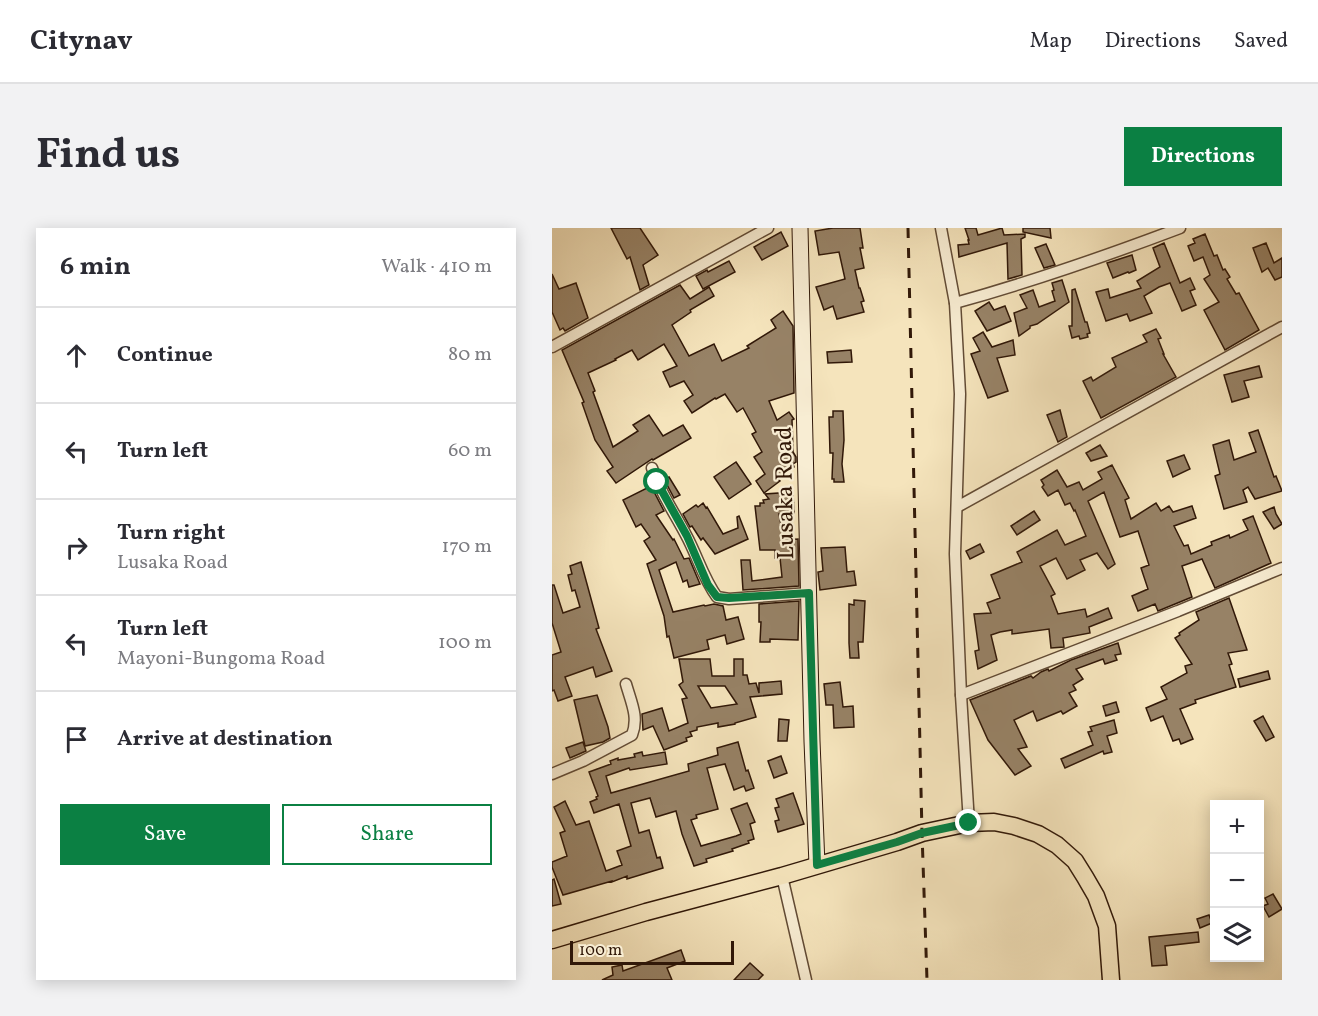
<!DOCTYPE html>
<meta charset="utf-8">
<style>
:root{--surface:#fff;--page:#f2f2f3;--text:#2b2b33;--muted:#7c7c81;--line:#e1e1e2;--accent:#0b8043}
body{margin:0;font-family:Vollkorn,serif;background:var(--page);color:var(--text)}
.controls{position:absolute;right:18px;bottom:18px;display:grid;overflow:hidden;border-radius:0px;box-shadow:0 3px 15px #0003}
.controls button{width:54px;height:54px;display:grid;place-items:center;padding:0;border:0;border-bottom:2px solid var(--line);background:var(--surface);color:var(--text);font:30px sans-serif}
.scale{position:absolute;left:18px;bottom:15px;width:164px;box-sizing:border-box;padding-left:6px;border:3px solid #311808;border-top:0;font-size:16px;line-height:21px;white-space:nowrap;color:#311808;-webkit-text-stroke:4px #f8edd3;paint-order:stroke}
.stop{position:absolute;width:18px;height:18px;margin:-14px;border:4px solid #0b8043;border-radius:50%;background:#fff}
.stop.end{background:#0b8043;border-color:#fff;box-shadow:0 2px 6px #0008}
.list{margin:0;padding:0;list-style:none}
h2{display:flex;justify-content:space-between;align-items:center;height:78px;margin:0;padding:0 24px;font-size:26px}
h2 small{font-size:20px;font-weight:400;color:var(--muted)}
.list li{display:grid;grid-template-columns:39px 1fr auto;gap:18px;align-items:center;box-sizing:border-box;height:96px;padding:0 24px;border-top:2px solid var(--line)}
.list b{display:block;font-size:22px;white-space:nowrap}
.list p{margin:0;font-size:20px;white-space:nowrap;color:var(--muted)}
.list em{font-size:20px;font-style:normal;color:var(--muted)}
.actions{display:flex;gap:12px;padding:18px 24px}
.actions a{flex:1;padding:14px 0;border:2px solid var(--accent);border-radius:0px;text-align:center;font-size:21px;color:var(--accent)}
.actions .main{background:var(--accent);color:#fff}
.icon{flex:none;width:33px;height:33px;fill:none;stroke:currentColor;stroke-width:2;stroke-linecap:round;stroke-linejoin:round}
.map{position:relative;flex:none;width:730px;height:752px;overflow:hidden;border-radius:0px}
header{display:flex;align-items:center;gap:36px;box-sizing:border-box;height:84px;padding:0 30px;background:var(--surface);border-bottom:2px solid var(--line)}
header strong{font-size:28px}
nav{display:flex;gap:33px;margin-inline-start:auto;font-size:21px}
.intro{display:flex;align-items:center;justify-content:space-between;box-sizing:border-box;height:144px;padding:0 36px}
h1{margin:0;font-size:42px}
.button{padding:15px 27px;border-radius:0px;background:var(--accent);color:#fff;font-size:21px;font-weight:700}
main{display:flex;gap:36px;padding:0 36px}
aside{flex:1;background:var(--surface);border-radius:0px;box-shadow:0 3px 15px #0003}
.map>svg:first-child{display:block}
</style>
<header>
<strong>Citynav</strong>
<nav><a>Map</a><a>Directions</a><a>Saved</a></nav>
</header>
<div class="intro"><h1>Find us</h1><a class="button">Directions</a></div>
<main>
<aside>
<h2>6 min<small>Walk · 410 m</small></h2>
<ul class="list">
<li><svg class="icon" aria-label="ahead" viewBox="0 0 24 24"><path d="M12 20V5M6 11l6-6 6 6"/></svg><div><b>Continue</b></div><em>80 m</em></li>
<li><svg class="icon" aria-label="left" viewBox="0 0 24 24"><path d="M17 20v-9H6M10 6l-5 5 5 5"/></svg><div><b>Turn left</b></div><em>60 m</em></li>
<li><svg class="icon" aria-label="right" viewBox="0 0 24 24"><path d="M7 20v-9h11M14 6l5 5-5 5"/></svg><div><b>Turn right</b><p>Lusaka Road</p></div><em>170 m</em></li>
<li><svg class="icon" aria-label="left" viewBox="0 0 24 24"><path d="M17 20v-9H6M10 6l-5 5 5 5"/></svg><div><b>Turn left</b><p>Mayoni-Bungoma Road</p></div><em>100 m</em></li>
<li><svg class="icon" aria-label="arrive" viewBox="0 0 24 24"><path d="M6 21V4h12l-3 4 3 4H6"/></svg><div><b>Arrive at destination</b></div></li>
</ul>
<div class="actions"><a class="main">Save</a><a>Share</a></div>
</aside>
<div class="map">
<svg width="730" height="752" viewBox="0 0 730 752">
<rect width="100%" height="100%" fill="#f5e4bc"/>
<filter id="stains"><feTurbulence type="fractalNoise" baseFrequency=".00333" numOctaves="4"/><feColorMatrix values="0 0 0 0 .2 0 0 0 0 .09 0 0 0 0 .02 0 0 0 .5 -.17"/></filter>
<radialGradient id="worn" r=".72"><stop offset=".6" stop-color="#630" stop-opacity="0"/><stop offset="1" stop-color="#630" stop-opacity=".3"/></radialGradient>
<g fill="#978266" stroke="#311808" stroke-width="1.5" fill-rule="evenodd">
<path d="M59,0H88L106,27L91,37L97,57L88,62L78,29L75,31Z"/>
<path d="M281,0H308L311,20H308L312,40L303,42L307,60H308L312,73L309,74L312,84L285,91L281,78L272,82L264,59L293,51L287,24L267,27L263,3Z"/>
<path d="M413,0H424L426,7L450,0L452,7L473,6V9L469,11L470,47L456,51L455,15L407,29L406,17L417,16L416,12H417Z"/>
<path d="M471,0H498L499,10L471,4Z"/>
<path d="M229,4L236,18L210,32L202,19Z"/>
<path d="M653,6L662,28L665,27L671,42L673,41L678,49L675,51L684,66L687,65L707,102L673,122L652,82L667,74L652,51L658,47L651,29L642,33L636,18L643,15L641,11Z"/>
<path d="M612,15L628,55L638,50L643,61L638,63L644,77L630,83L618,55L607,59L592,68L600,85L578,93L575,86L554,93L544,64L556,61L558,70L589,60L585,53L608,39L601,20Z"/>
<path d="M714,15L722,35L730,30V49L723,52L716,40L710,44L701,20Z"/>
<path d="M494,16L503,37L492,40L483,20Z"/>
<path d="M580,27L584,42L577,45L576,44L561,50L555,35Z"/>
<path d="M177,33L183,44L151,61L144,48L155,42L156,44Z"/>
<path d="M0,46L7,61L24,55L36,90L13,103L11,100L8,102L0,84Z"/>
<path d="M510,52L517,74L485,96L478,98V100L467,108L462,85L475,80L468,67L481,62L487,79L503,73L500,63L502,62L500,55Z"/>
<path d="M128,57L138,71L157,59L162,68L138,82L139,84L120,97L137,128L162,116L170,133L197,120L195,118L224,100L219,92L231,83L241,98L242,165L217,173L225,192L237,184L242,191L240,192L241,224L244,229V234L241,236L242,239L225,250L228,253L212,265L204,253L213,246L202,229L210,224L200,206L204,204L191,180L185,184L173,166L164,171L163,170L140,185L132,173L141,167L132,153L118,159L111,144L125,138L112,116L86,132L80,122L63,131L64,132L36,145L43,163L41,164L61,219L86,203L81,197L97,187L111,208L131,197L139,210L101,232L100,231L64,255L55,243L61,239L43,212L30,175L32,174L10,122Z"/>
<path d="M523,61L533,94H535L538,105L535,106L536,109L528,111L527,108L520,110L517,98H520V62Z"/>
<path d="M437,74L442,82L453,78L459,93L435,103L423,83Z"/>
<path d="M604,101L609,110L606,111L612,126H611L624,149L549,190L531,153L539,149L541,153L564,139L560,130L595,114L591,107Z"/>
<path d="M431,104L440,119L461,112L463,127L445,130L456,163L436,170L419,126L428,123L421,110Z"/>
<path d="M299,122L300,134L276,135L275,124Z"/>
<path d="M707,138L710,149L692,153L697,169L680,174L672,147Z"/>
<path d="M508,182L515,209L506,214L495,187Z"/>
<path d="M281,183H291L292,212L290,236L292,254H282V251H280L281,225H278L277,189H281Z"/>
<path d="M706,202L722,249L724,248L730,263L703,271L696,259L691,262L695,274L672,281L663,248L668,246L661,217L677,212L682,232L704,224L697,205Z"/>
<path d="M548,217L555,228L539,233L534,225Z"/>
<path d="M632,227L638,241L621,249L615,233Z"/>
<path d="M184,234L199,256L177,271L162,249Z"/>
<path d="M560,237L577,270L573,272L579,291L604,275L609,283L617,278L621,284L640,278L644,290L622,298L632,318L636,317L639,326L660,317L659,314L677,307L678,310L696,302L691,292L701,288L719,335L663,360L650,331L630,338L640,369L606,383L603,376L586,383L580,368L596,361L589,340L597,337L586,303L568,309L552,264L536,273L563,336L556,341L545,325L528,332L533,342L515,351L504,330L488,338L503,366L499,368L506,386L533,381L535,389L556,380L560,390L537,399L538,405L511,410L512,419L499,420L497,401L460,406V402L448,404L439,407L445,432L426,441L423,423L427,422L422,386L439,385L435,375L448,370L439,347L470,334L465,324L505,302L513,317L534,308L523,282L522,283L518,275L513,277L506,262L496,268L490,259L492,257L489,252L505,242L515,259L527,254L531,262L550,251L546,244Z"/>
<path d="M117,249L128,267L122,270L112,251Z"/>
<path d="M99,258L112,283L104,287L121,312L122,311L132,331L137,330L148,356L137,359L135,352L131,354L124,334L107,342L121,384L152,377L153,378L162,376L171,378L174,392L186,389L192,411L175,416L173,407L155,412L157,421L122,430L117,408L115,409L112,388L95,336L104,332L92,313L98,309L89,296L84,299L71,272Z"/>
<path d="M241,264L242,285L227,286L232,312L246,311L247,358L191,362L189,332H198L200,353L230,349L228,330H223V322H208L203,278H208V275H212L211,272L217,271L213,266Z"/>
<path d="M151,275L154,280L155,279L171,306L186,300L185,289L187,288L196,311L163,326L151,310L149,312L140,298L138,299L131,286L144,277L146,279Z"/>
<path d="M722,279L724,286L730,296L722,301L711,284Z"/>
<path d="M482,283L488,292L465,307L459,298Z"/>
<path d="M428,316L432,324L418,331L414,323Z"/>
<path d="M293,319L295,344L302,343L304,357L268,362L266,344L271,343L269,320Z"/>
<path d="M29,334L47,400L44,401L60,443L44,449L41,439L13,449L20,468L6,473L2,462L0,463V427L9,424L0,395V357H2L11,385L28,379L23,362L20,363L16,347L20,346L18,338Z"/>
<path d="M677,370L695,422L676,425L680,436L677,437L684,459L643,472L644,475L628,481L641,511L629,516L627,511L621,513L611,488L599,493L594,480L615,471L609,459L635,445L633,438L640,436L623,410L628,407L627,405L647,392L644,384Z"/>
<path d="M302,372L313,373L311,414H306L307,430H298L297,415V376L302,377Z"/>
<path d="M247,373L246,412L218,411V414H208L209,394H207V376Z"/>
<path d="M566,415L569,426L563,427L565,432L553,436L551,431L524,441L531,451L521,457L524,462L517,465L525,478L511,486L509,483L485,493L481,483L462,492L475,519L466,521L479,538L463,547L436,512L418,472L479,448L481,450L489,444L496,441L497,443L519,432Z"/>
<path d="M127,431H158L160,448H182V431H191V447H195L197,456L204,455L207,465V455L229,453L230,466L198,469L204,489L183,495V496L166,499V495L145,499V502L138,504L140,508L134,510L135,513L112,522L101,498L91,502L90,486L110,480L117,503L136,495L130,471L135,470L127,457L131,454ZM146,458H173L185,476L159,480Z"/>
<path d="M716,443L718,451L688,459L686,451Z"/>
<path d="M288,454L291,479L301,478L302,499L282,500L281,477H274L272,456Z"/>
<path d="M45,467L56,499L58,510L51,514L33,518L22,472Z"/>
<path d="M564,474L567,484L554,488L551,478Z"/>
<path d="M711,488L722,509L714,513L702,493Z"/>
<path d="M227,491L237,492L235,513H226Z"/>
<path d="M562,492L565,505L555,508L560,524L552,526L551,523L513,540L509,531L541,517L536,504L540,503L538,499Z"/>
<path d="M31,514L34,523L18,530L14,520Z"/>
<path d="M186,514L194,543L196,542L202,560L194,563L192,558L182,562L173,536L155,540L166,581L144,587L145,590L139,592L149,618L184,608L189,606L179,581L195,575L203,594L198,596L202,611L196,613L197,615L180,621L181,623L154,631L155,634L142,638L130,606L124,583L104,589L98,570L79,575L87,605L97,602L105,630L108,629L111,640L75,651V648L60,654V653L11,667L0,639V634L15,628L8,605L13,603L2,579L13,573L24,597L37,593L54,643L70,637L65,623L79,618L67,576L42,585L38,574L45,571L44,569L46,568L37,544L59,536L58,533L66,530V532L83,529L82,526L90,524L91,528L113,524L115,536L78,542L77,540L54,548L59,565L137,543L136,536L166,527L165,520Z"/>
<path d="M229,528L235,545L222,550L216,533Z"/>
<path d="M241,565L252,596L226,604L223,593L227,592L223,580L227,579L224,571Z"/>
<path d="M2,651L9,676L0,678V652Z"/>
<path d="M721,666L730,681L717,689L711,678L716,676L713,670Z"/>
<path d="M657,687L660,695L648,700L645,691Z"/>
<path d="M646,704L647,714L613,718L615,737L600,738L597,709Z"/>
<path d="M129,722L133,733L115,740L120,752H50L61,747L60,739L70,737L71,743Z"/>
<path d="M198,735L211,747L206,752H182Z"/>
</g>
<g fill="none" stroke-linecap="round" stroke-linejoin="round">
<g stroke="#624b35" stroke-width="13">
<g id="street">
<path d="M389,0L403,75L408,166L403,326L409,467L417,595"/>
<path d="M403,75C479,54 554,28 628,0"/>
<path d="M0,119L216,0"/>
<path d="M100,240C108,264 122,284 134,307C145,327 151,350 165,369L177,371L257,365"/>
<path d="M405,279L730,99"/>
<path d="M409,467L626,383L730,340"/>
<path d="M0,546L31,533L80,507C87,489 79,474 74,456"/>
<path d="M230,648L254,752"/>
</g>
</g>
<g stroke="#311808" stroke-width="17">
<path id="secondary" d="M248,0L260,513L265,637"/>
</g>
<g stroke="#311808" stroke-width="19">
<path id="primary" d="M0,712L94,684L230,648L345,614L370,605L417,595L442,594L462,598L486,606L505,617L523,633L533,649L544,668L555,698L559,752"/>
</g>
<use href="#street" stroke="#f8edd3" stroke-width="10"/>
<use href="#secondary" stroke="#f8edd3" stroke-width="15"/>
<use href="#primary" stroke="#f5e4bc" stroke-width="16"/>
<path stroke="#311808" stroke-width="3" stroke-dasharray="10 10" stroke-linecap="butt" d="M356,0L370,605L375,752"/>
</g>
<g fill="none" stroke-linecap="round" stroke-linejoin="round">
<path stroke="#0b8043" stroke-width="8" d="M105,254L135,308L156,357L165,369L177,370L257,365L265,637L345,614L370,605L417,595"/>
</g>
<g text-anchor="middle" stroke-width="4.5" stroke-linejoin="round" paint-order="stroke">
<g font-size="24" fill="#311808" stroke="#f8edd3">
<text transform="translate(232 265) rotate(-91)" y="8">Lusaka Road</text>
</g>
</g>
<rect width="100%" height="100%" filter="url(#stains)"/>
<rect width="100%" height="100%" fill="url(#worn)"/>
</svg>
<div class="controls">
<button>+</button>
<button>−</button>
<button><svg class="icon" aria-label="layers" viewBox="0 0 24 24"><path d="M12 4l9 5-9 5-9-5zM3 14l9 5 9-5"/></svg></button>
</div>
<div class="scale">100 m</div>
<div class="stop" style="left:105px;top:254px"></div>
<div class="stop end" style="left:417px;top:595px"></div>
</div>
</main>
